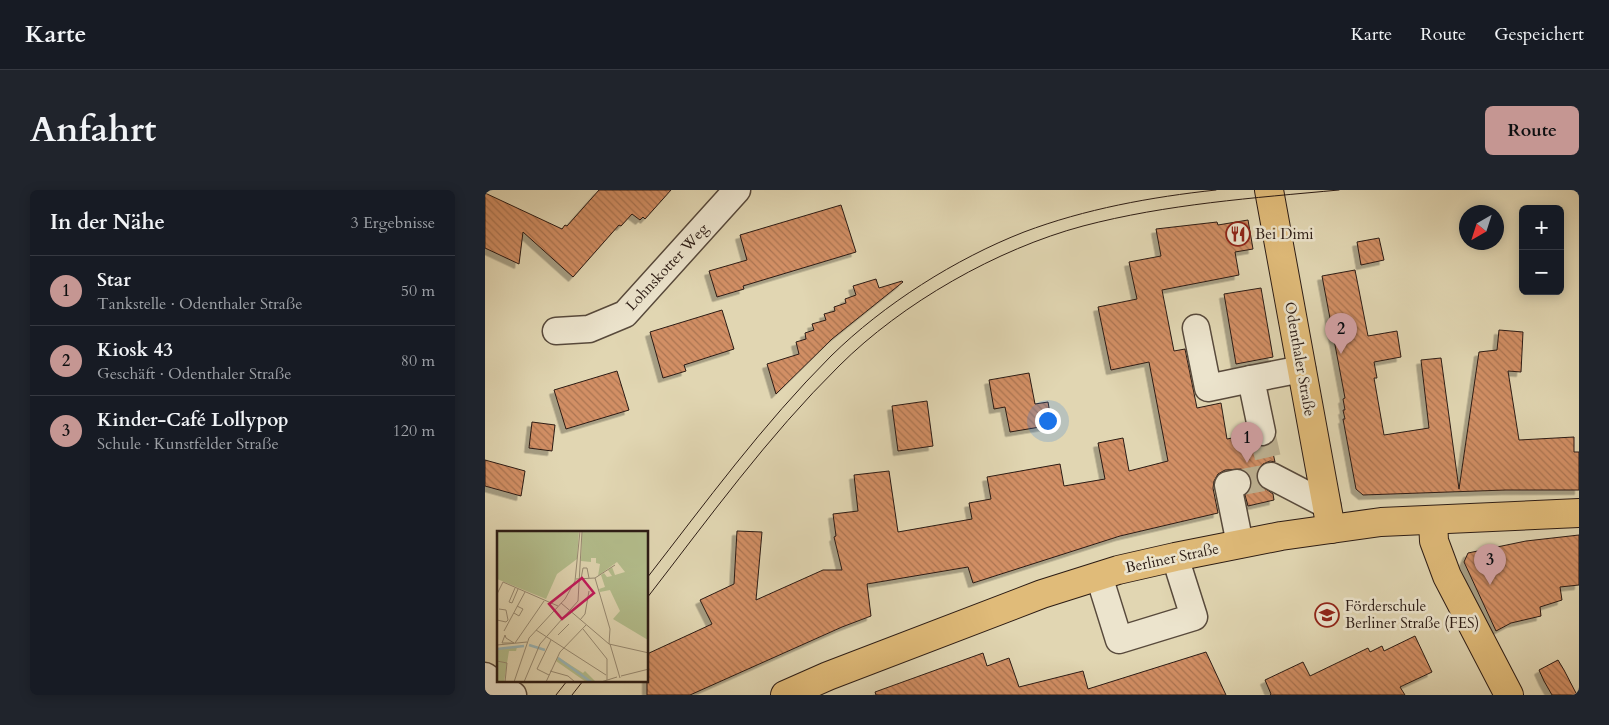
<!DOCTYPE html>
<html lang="de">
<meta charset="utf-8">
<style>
:root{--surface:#171b24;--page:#20242c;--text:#f1f3f6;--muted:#9ea1a6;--line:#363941;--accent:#c59692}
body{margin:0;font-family:Cardo,serif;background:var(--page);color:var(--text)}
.controls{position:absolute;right:15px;top:15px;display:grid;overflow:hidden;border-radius:8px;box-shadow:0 2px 12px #0003}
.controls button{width:45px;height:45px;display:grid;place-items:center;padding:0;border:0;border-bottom:1px solid var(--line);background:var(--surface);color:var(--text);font:25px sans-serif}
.compass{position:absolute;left:974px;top:15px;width:45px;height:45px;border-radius:50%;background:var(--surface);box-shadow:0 2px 12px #0003;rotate:219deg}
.you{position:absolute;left:562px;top:230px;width:18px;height:18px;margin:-12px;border:4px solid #fff;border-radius:50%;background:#1a73e8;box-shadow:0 0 0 8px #1a73e833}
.badge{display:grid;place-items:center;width:32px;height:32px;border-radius:50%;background:var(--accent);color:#111;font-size:16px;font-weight:700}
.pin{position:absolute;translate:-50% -41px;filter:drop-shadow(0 1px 2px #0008)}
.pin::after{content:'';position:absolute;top:26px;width:18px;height:15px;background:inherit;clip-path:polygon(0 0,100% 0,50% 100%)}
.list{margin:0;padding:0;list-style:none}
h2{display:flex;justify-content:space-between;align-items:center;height:65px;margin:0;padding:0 20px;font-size:21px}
h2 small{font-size:16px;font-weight:400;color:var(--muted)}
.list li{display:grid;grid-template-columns:32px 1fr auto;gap:15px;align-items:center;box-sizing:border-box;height:70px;padding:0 20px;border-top:1px solid var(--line)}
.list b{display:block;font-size:19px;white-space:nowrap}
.list p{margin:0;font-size:16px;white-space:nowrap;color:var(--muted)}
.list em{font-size:16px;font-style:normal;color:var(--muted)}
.map{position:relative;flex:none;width:1094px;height:505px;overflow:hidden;border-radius:8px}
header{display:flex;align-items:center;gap:30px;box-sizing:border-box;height:70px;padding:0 25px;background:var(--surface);border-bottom:1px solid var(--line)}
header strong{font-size:24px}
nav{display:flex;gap:28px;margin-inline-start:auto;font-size:18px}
.intro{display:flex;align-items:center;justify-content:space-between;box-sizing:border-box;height:120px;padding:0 30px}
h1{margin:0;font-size:35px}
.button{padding:12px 22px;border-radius:8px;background:var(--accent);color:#111;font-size:18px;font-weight:700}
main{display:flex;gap:30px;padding:0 30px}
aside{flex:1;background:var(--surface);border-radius:8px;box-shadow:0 2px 12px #0003}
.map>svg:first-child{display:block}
</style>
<header>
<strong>Karte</strong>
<nav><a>Karte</a><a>Route</a><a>Gespeichert</a></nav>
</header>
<div class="intro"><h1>Anfahrt</h1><a class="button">Route</a></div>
<main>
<aside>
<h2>In der Nähe<small>3 Ergebnisse</small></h2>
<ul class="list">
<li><span class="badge">1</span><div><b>Star</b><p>Tankstelle · Odenthaler Straße</p></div><em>50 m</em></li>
<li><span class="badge">2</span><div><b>Kiosk 43</b><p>Geschäft · Odenthaler Straße</p></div><em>80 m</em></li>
<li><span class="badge">3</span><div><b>Kinder-Café Lollypop</b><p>Schule · Kunstfelder Straße</p></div><em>120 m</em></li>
</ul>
</aside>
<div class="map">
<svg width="1094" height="505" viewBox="0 0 1094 505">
<defs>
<pattern id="building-back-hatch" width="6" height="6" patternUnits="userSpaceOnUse" patternTransform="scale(1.25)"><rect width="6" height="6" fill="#d28f65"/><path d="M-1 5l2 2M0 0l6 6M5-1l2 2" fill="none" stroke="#ab7452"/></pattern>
<filter id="shadow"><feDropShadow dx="-4.5" dy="4.5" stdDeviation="0" flood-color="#0004"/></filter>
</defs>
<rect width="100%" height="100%" fill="#e1d6b2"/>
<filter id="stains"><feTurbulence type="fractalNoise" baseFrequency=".004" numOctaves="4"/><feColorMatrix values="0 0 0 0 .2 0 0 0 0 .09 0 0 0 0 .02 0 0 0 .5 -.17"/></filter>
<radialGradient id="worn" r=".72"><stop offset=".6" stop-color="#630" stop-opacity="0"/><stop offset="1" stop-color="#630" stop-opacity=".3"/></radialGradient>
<g fill="url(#building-back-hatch)" stroke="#2b1b14" filter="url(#shadow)">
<path d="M114,0H186L160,29L158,27L155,30L147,24L136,36L134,35L88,87L38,42L34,74L0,58V3L77,39L80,35L82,36Z"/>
<path d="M356,15L371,62L258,96L259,99L232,107L224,81L262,70L255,45Z"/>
<path d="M763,30L768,59L750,62L754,85L677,100L689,161L700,159L712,218L736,213L742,249L762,245L766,252L772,256L780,257L786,254L790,272L785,271L778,274L773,280L771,287L774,294L788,304L789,310L763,316L760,305L766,298L767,290L763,283L756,279L740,280L733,284L729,291L728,298L733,323L635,346L488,393L483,377L382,394L386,426L357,437L205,505H162V464L227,434L215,410L249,394L252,341L277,342L271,410L338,380H357L349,347L351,346L348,324L373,321L369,285L404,281L413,342L487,329L484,313L506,309L502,287L575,274L579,296L620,289L613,253L638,248L644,281L683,271L664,172L626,180L613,117L652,109L644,72L676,66L671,39L732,32L733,35Z"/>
<path d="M894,48L899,70L876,75L872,52Z"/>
<path d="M870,80L883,146L912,141L916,167L889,172L892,188H889L899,245L944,238L936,170L956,168L974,299L994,162L1012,160L1014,140L1038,142L1036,182L1023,181L1034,250L1089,247V262H1094V300H1021L878,305L871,299L858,229H860L858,220H860L858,209L860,208L837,86Z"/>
<path d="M391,89L394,98L417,91L418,92L347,149L291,204L282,174L314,164L311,152L321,149L320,143L329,140L327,134L341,130L339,124L350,121L349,117L361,113L360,109L371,105L368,96Z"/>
<path d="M776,98L788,167L751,174L739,104Z"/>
<path d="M237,120L249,159L199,175L201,181L178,188L165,142Z"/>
<path d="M132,181L144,220L81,239L69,200Z"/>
<path d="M544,183L550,214L563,212L567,235L525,242L520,217L509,219L504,190Z"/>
<path d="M442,211L448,256L413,261L407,216Z"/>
<path d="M47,232L70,235L67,261L44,258Z"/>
<path d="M0,270L40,281L36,306L0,296Z"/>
<path d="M1094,345V395L1075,397L1077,410L1055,417L1056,426L1026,433L1011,441L979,372L983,363L1041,351Z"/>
<path d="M930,446L947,482L915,497L920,505H785L786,504L780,490L818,472L825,486L883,458L885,462L897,456L899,461Z"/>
<path d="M721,462L741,505H391L390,502L498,463L502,476L524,468L534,497L598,481L603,499Z"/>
<path d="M1073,470L1079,480L1092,505H1067L1059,491L1054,480Z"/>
</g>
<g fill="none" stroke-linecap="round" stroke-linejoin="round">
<g stroke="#bdb192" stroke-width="26" stroke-dasharray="26 13" stroke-linecap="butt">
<path d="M777,242L784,273"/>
<path d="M752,293L784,287"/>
</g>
<g stroke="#584a3c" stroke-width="29">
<g id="minor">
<path d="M711,138L723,198L766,189"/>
<path d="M71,141L104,139L140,124L252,0"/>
<path d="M777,242L766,189L817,179"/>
<path d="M786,286L842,315"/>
<path d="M752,293L743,295L755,354"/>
<path d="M614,386L634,450L709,427L690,367"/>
<path d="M0,486L28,505"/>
</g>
</g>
<g stroke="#2b1b14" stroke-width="30">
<g id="major">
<path d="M784,0L846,339"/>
<path d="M948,330L949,351L962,386L1024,505"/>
<path d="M300,505L343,486L557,404L633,380L690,367L796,346L896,332L1094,323"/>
</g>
</g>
<use href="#minor" stroke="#ece4cd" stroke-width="26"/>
<use href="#major" stroke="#e0bb79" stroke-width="28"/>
<g stroke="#2b1b14" stroke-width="1">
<path d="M162,388C221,312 278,234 346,166C399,114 470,69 539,42C600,19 666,7 731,0"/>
<path d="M162,408C224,328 283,246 354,176C417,113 512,59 598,36C682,14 768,8 854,0"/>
<path d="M71,505L82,491"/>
<path d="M87,505L98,491"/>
</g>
</g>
<defs>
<g id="restaurant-ring" transform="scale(1.25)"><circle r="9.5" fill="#ece4cd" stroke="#8f2418" stroke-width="1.5"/><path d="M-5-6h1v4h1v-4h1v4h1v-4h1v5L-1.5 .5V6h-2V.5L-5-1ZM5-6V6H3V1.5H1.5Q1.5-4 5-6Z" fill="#8f2418"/></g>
<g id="school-ring" transform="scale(1.25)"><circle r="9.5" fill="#ece4cd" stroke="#8f2418" stroke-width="1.5"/><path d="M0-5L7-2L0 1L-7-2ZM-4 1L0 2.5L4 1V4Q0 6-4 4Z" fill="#8f2418"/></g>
</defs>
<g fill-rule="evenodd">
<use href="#restaurant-ring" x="753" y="44"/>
<use href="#school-ring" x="842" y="425"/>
</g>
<g text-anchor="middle" stroke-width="5" stroke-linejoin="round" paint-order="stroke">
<g font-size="15" fill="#2b1b14" stroke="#ece4cd" text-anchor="start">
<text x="770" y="49">Bei Dimi</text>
<text x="860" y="421">Förderschule<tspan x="860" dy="17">Berliner Straße (FES)</tspan></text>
</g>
<g font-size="15" fill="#2b1b14" stroke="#ece4cd">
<text transform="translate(182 77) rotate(-47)" y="5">Lohnskotter Weg</text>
<text transform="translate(815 169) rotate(80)" y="5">Odenthaler Straße</text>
<text transform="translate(687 368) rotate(-12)" y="5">Berliner Straße</text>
</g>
</g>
<g transform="translate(12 341)">
<rect width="151" height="151" fill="#e1d6b2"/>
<path d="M0,0H82L80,28L60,43L49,68L0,48ZM85,0H151V109L116,88L123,80L113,59L103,61L102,58L108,56L104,44L107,42L110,46L115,45L111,39L115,36L118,44L128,41L120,31L101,45L103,33L99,32V27H94V31L84,30ZM61,126L86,142L88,140L99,151H89L59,130Z" fill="#b3bd8c"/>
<path d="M20,116L19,120H12L7,151H0V118Z" fill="#b3bd8c"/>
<path fill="none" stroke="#9ab6b7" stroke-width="2.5" d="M32,114L48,119M0,118L27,115M61,127L94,151"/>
<path fill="none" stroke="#988b73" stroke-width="1" d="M98,47L113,98L112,113M98,47L118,34M79,48L98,47M84,48L86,37H90L92,47M18,57L12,71L15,72L21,58M0,63L6,51L61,75M64,72L112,113L152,122M17,82L22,85L26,78L20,75M0,89L9,91L11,89L9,79L2,78M83,89L88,83L92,60M86,98L110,128V149M39,99L109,144M7,100L28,61M8,104L9,107L17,112H5ZM61,104L72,93M18,112L47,70M113,113L123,147M0,114L30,111M0,130L10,132L8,151M53,140L71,145L78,151M52,144L40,138L54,109M124,145L152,138M17,151L32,107L68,68L78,50L83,0M27,151L43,113L81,70L85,0M49,151L63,121L89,94M104,151L120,146"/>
<path fill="#c2185b" fill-opacity="0.15" stroke="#c2185b" stroke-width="2.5" d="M85,47L97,62L65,88L52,73Z"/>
<rect width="151" height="151" fill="none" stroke="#2b1b14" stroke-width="2.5"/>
</g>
<rect width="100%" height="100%" filter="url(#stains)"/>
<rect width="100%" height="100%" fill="url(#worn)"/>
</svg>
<div class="controls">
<button>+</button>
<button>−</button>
</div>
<svg class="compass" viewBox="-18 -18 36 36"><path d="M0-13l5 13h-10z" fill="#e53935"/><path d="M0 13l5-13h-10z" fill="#9ea1a6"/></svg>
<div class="you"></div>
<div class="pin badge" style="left:762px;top:273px">1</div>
<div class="pin badge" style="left:856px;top:164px">2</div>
<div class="pin badge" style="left:1005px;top:395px">3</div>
</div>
</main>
